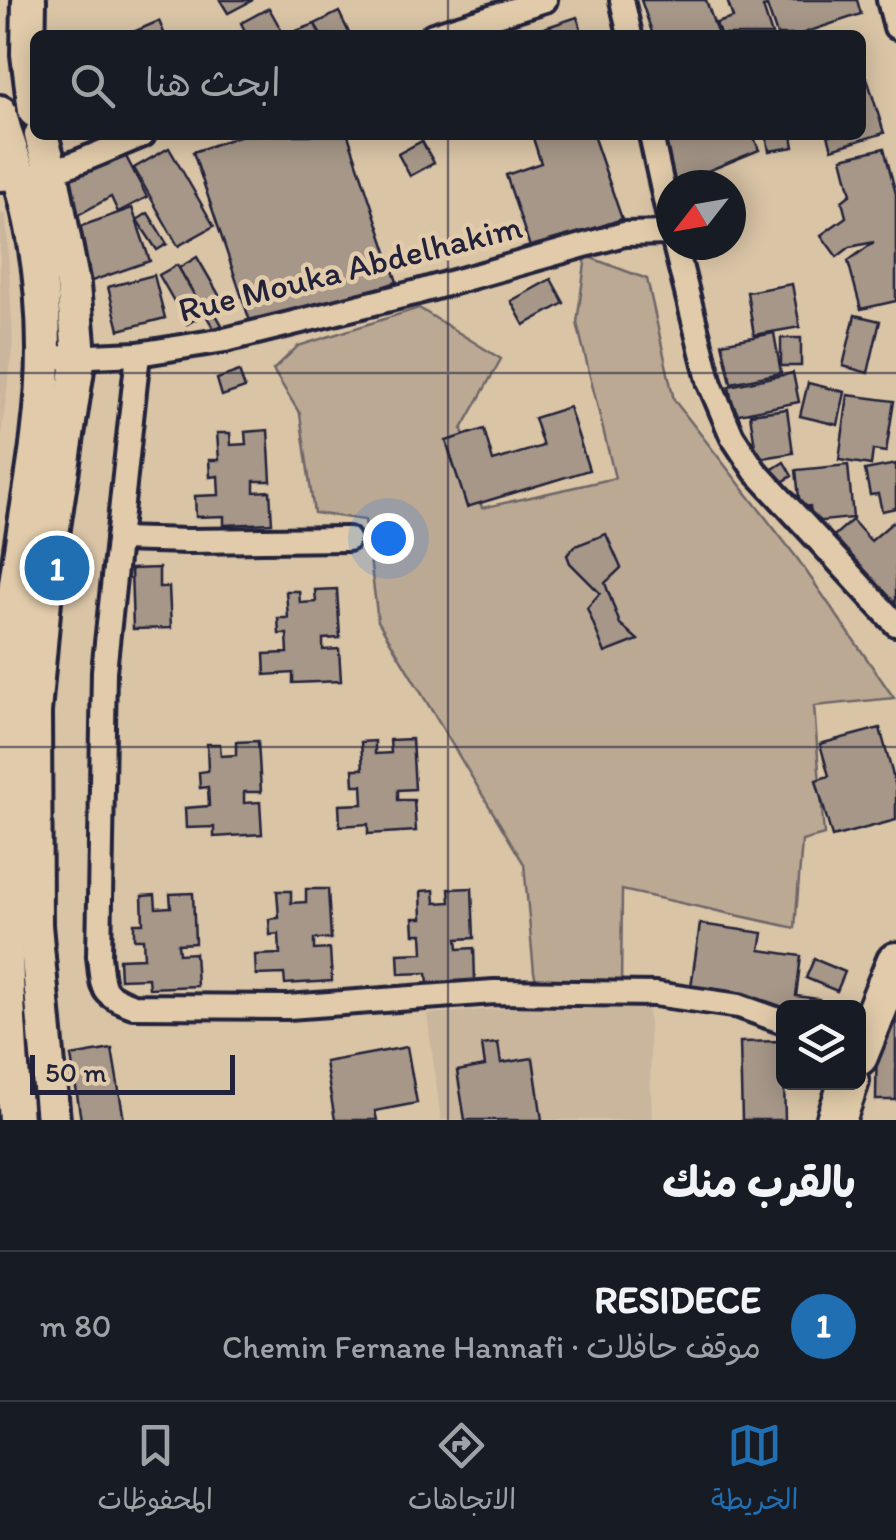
<!DOCTYPE html>
<html lang="ar">
<meta charset="utf-8">
<style>
:root{--surface:#171b24;--page:#242831;--text:#f1f3f6;--muted:#9ea1a6;--line:#363941;--accent:#1f6fb2}
body{margin:0;font-family:Itim,"Playpen Sans Arabic",sans-serif;background:var(--page);color:var(--text);direction:rtl}
.controls{position:absolute;right:30px;bottom:30px;display:grid;overflow:hidden;border-radius:15px;box-shadow:0 5px 25px #0003}
.controls button{width:90px;height:90px;display:grid;place-items:center;padding:0;border:0;border-bottom:2px solid var(--line);background:var(--surface);color:var(--text);font:50px sans-serif}
.compass{position:absolute;left:656px;top:170px;width:90px;height:90px;border-radius:50%;background:var(--surface);box-shadow:0 5px 25px #0003;rotate:239deg}
.scale{position:absolute;left:30px;bottom:25px;width:205px;box-sizing:border-box;padding-left:10px;border:5px solid #22223b;border-top:0;font-size:28px;line-height:35px;white-space:nowrap;color:#22223b;-webkit-text-stroke:8px #e1cbaa;paint-order:stroke}
.you{position:absolute;left:388px;top:538px;width:35px;height:35px;margin:-25px;border:8px solid #fff;border-radius:50%;background:#1a73e8;box-shadow:0 0 0 15px #1a73e833}
.badge{display:grid;place-items:center;width:65px;height:65px;border-radius:50%;background:var(--accent);color:#fff;font-size:32px;font-weight:700}
.pin{position:absolute;translate:-50% -50%;border:5px solid #fff;box-shadow:0 2px 10px #0006}
.list{margin:0;padding:0;list-style:none}
h2{display:flex;justify-content:space-between;align-items:center;height:130px;margin:0;padding:0 40px;font-size:42px}
h2 small{font-size:32px;font-weight:400;color:var(--muted)}
.list li{display:grid;grid-template-columns:65px 1fr auto;gap:30px;align-items:center;box-sizing:border-box;height:150px;padding:0 40px;border-top:2px solid var(--line)}
.list b{display:block;font-size:38px;white-space:nowrap}
.list p{margin:0;font-size:32px;white-space:nowrap;color:var(--muted)}
.list em{font-size:32px;font-style:normal;color:var(--muted)}
.icon{flex:none;width:55px;height:55px;fill:none;stroke:currentColor;stroke-width:2;stroke-linecap:round;stroke-linejoin:round}
.map{position:relative;flex:none;width:896px;height:1120px;overflow:hidden;direction:ltr}
.search{position:absolute;background:var(--surface);box-shadow:0 5px 25px #0003;left:30px;right:30px;top:30px;height:110px;display:flex;align-items:center;gap:25px;box-sizing:border-box;padding:0 35px;border-radius:15px;color:var(--muted);font-size:38px}
.sheet{height:280px;background:var(--surface)}
nav{display:flex;justify-content:space-around;align-items:center;box-sizing:border-box;height:140px;border-top:2px solid var(--line);background:var(--surface);font-size:28px;color:var(--muted)}
nav a{display:grid;justify-items:center;gap:5px}
nav .on{color:var(--accent)}
.map>svg:first-child{display:block}
</style>
<div class="map">
<svg width="896" height="1120" viewBox="0 0 896 1120">
<rect width="100%" height="100%" fill="#d9c4a6"/>
<filter id="ink" filterUnits="userSpaceOnUse"><feTurbulence type="fractalNoise" baseFrequency=".01" numOctaves="2"/><feDisplacementMap in="SourceGraphic" scale="20" xChannelSelector="R" yChannelSelector="G"/><feConvolveMatrix kernelMatrix="1 2 1 2 8 2 1 2 1" color-interpolation-filters="sRGB"/></filter>
<g filter="url(#ink)">
<g fill="#cab69d">
<path d="M0,214H6L13,342L0,445Z"/>
<path d="M648,999L652,1120H441L427,1014Z"/>
</g>
<path fill="#bba994" stroke="#6e6668" stroke-width="2.5" d="M586,256L647,279L674,400L797,558L894,698L814,706L824,835L802,841L795,928L622,890L621,991H539L534,972L524,864L378,621L365,520L314,513L300,414L273,370L298,346L419,308L501,359L462,429L482,508L615,478L577,323Z"/>
<g fill="#a69788" stroke="#22223b" stroke-width="2.5">
<path d="M220,0H253L228,13Z"/>
<path d="M641,0H706L718,35H653Z"/>
<path d="M727,0H857L861,14L798,35H777L767,6L763,7L772,35H720L716,23L733,18Z"/>
<path d="M269,8L284,35H247L241,23Z"/>
<path d="M339,12L350,35H321L315,24Z"/>
<path d="M577,17L583,35H523Z"/>
<path d="M159,21L165,35H135L133,32Z"/>
<path d="M315,24L320,35H294L293,32Z"/>
<path d="M867,78L884,133L832,149L828,135H861V80Z"/>
<path d="M242,135H348L397,282L253,330L193,152Z"/>
<path d="M532,135H593L622,219L531,250L506,175L541,163Z"/>
<path d="M656,135H753L759,150L676,184Z"/>
<path d="M766,135H792L794,147L769,151Z"/>
<path d="M422,141L434,163L410,176L398,154Z"/>
<path d="M120,145L147,197L118,212L111,197L74,217L54,180Z"/>
<path d="M169,148L214,226L178,246L134,168Z"/>
<path d="M884,148L896,194V301L861,309L848,261L874,242L850,247L837,257L821,235L846,217L842,201L851,194L842,158Z"/>
<path d="M132,208L150,261L89,282L70,230Z"/>
<path d="M148,213L167,244L157,250L137,220Z"/>
<path d="M197,257L226,307L215,313L222,325L214,329L179,268Z"/>
<path d="M177,265L205,314L187,324L159,275Z"/>
<path d="M154,275L165,318L119,330L108,287Z"/>
<path d="M551,279L564,303L524,325L511,301Z"/>
<path d="M792,284L800,327L754,335L747,292Z"/>
<path d="M855,315L880,321L868,373L843,366Z"/>
<path d="M774,333L781,373L731,383L722,343Z"/>
<rect x="781" y="338" width="20" height="28"/>
<path d="M239,371L245,388L222,396L217,379Z"/>
<path d="M793,373L799,402L734,415L729,386Z"/>
<path d="M808,383L845,392L838,425L800,416Z"/>
<path d="M848,395L894,401L886,452L873,450L871,465L839,460Z"/>
<path d="M569,407L589,470L467,507L446,441L484,429L493,461L543,446L534,418Z"/>
<path d="M787,409L793,453L757,459L750,414Z"/>
<path d="M268,430L271,481H254V492L270,491L272,523L224,525V516L196,517L195,496L219,495L218,476L210,477L209,460H219L217,433H230L231,445L246,444L245,432Z"/>
<path d="M784,462L792,476L776,486L768,472Z"/>
<path d="M896,464V508L882,511L878,494L870,495L865,470Z"/>
<path d="M848,465L853,518L812,522L810,506L800,507L796,470Z"/>
<path d="M852,520L871,541L893,522L896,525V601L887,609L828,541Z"/>
<path d="M606,534L621,568L605,583L620,624L638,640L605,653L587,608L600,593L570,563L567,555L575,546Z"/>
<path d="M159,568V587H169L171,628L133,629L131,569Z"/>
<path d="M337,589L340,638L323,639V650L339,649L341,681L293,683V673L265,675L264,654L288,653L287,634H279L278,618H288L286,591H299L300,603L316,602L315,590Z"/>
<path d="M880,728L896,787V820L832,837L816,780L829,776L820,744Z"/>
<path d="M412,739L415,789L398,790V800H414L416,831L368,834V824L340,826L339,805L363,804L362,785H354L353,769H363L361,742L375,741V754L391,753L390,740Z"/>
<path d="M258,741L261,792H244V803L260,802L262,834L214,837V827L186,828L185,808L209,806L208,787L200,788L199,772L208,771L207,744H220L221,756L236,755V742Z"/>
<path d="M472,888L474,938L457,939L458,949L474,948L475,980L428,983L427,973L399,974L398,954L423,953L422,934H414L413,918H422L421,891L434,890L435,903L450,902L449,889Z"/>
<path d="M306,889H328L331,939H314V950L330,949L332,981L285,984L284,974L256,975L255,955L280,954L279,934L270,935L269,919L279,918L277,891H291V903L306,902Z"/>
<path d="M193,893L195,943L178,944L179,954L195,953L197,986L149,988L148,978L120,979L119,959L144,958L143,939H134V923H143L142,896L155,895L156,908L171,907L170,894Z"/>
<path d="M700,924L763,933L760,950L801,956L796,996L819,999L818,1008H784V1015L689,1001Z"/>
<path d="M814,959L845,972L837,991L806,978Z"/>
<path d="M877,1019L896,1020V1100H876Z"/>
<path d="M783,1041L785,1120H742L740,1042Z"/>
<path d="M498,1043L501,1063L533,1058L542,1120H465L457,1071L485,1066L482,1045Z"/>
<path d="M407,1047L417,1103L375,1111L377,1120H335L325,1062Z"/>
<path d="M112,1049L124,1120H81L71,1056Z"/>
</g>
<g fill="none" stroke-linecap="round" stroke-linejoin="round">
<g stroke="#22223b" stroke-width="30">
<g id="minor">
<path d="M622,0L630,35"/>
<path d="M889,0L896,27"/>
<path d="M433,35L545,0"/>
<path d="M651,135L671,227"/>
<path d="M0,179C50,179 97,153 143,135"/>
<path d="M675,245L710,384L732,436L755,471L896,624"/>
<path d="M138,354L104,671L99,956C103,989 99,993 133,1006L288,1007L494,992L655,994L739,1006L784,1022"/>
<path d="M44,358L138,354L225,340L418,292L624,234L671,233"/>
<path d="M118,539L188,541L348,539"/>
</g>
</g>
<g stroke="#22223b" stroke-width="40">
<g id="secondary">
<path d="M29,0L28,54L35,111"/>
<path d="M0,112C4,135 14,156 20,178C36,233 44,292 44,350C44,448 17,545 9,643C0,798 3,965 16,1120"/>
<path d="M41,135L51,171L73,285L79,356L47,567L34,712L35,925L53,1120"/>
</g>
</g>
<g stroke="#22223b" stroke-width="45">
<g id="primary">
<path d="M858,1056L896,962"/>
<path d="M836,1120L849,1082"/>
</g>
</g>
<use href="#minor" stroke="#e1cbaa" stroke-width="22"/>
<use href="#secondary" stroke="#e1cbaa" stroke-width="32"/>
<use href="#primary" stroke="#e1cbaa" stroke-width="38"/>
</g>
</g>
<path fill="none" stroke="#22223b" stroke-width="2.5" stroke-opacity="0.55" d="M448,0V35M448,135V1120M0,373H896M0,747H896"/>
<g text-anchor="middle" stroke-width="9" stroke-linejoin="round" paint-order="stroke">
<g font-size="35" fill="#22223b" stroke="#e1cbaa">
<text transform="translate(350 268) rotate(-14)" y="12">Rue Mouka Abdelhakim</text>
</g>
</g>
</svg>
<div class="controls">
<button><svg class="icon" aria-label="layers" viewBox="0 0 24 24"><path d="M12 4l9 5-9 5-9-5zM3 14l9 5 9-5"/></svg></button>
</div>
<svg class="compass" viewBox="-18 -18 36 36"><path d="M0-13l5 13h-10z" fill="#e53935"/><path d="M0 13l5-13h-10z" fill="#9ea1a6"/></svg>
<div class="scale">50 m</div>
<div class="you"></div>
<div class="pin badge" style="left:57px;top:568px">1</div>
<div class="search"><svg class="icon" aria-label="search" viewBox="0 0 24 24"><circle cx="10" cy="10" r="6"/><path d="M15 15l6 6"/></svg>ابحث هنا</div>
</div>
<section class="sheet">
<h2>بالقرب منك<small></small></h2>
<ul class="list">
<li><span class="badge">1</span><div><b>RESIDECE</b><p>موقف حافلات · Chemin Fernane Hannafi</p></div><em>80 m</em></li>
</ul>
</section>
<nav>
<a class="on"><svg class="icon" aria-label="map" viewBox="0 0 24 24"><path d="M3 6l6-2 6 2 6-2v14l-6 2-6-2-6 2zM9 4v14M15 6v14"/></svg>الخريطة</a>
<a><svg class="icon" aria-label="directions" viewBox="0 0 24 24"><path d="M12 3l9 9-9 9-9-9zM9 14v-3h6M13 9l2 2-2 2"/></svg>الاتجاهات</a>
<a><svg class="icon" aria-label="saved" viewBox="0 0 24 24"><path d="M7 4h10v16l-5-4-5 4z"/></svg>المحفوظات</a>
</nav>
